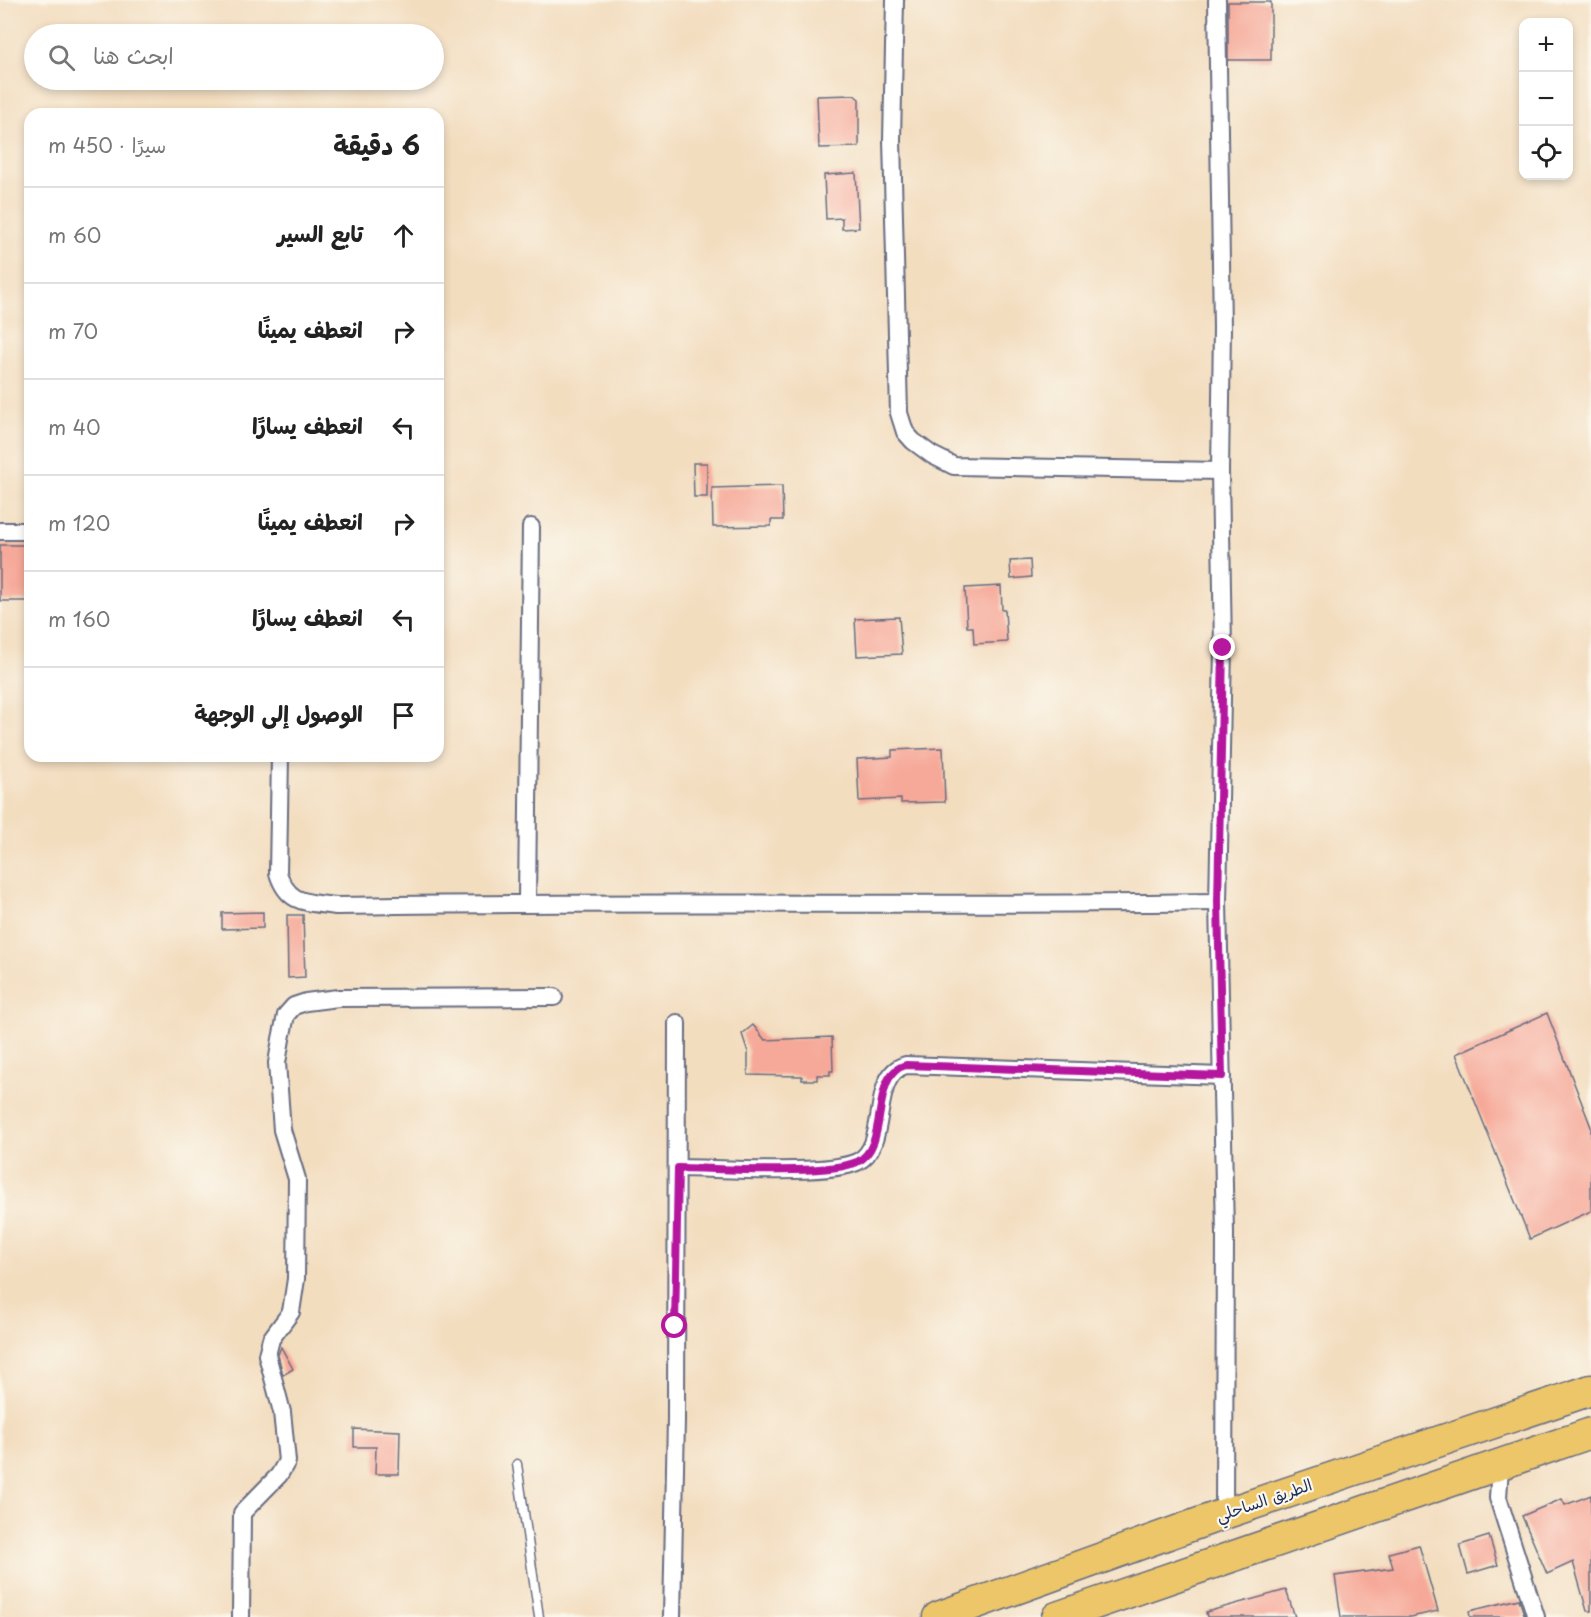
<!DOCTYPE html>
<html lang="ar">
<meta charset="utf-8">
<style>
:root{--surface:#fff;--page:#f2f2f2;--text:#222;--muted:#767676;--line:#e0e0e0}
body{margin:0;font-family:"Playpen Sans","Playpen Sans Arabic",sans-serif;background:var(--page);color:var(--text);direction:rtl}
.controls{position:absolute;right:18px;top:18px;display:grid;overflow:hidden;border-radius:12px;box-shadow:0 3px 9px #0003}
.controls button{width:54px;height:54px;display:grid;place-items:center;padding:0;border:0;border-bottom:2px solid var(--line);background:var(--surface);color:var(--text);font:30px sans-serif}
.stop{position:absolute;width:18px;height:18px;margin:-14px;border:4px solid #b5179e;border-radius:50%;background:#fff}
.stop.end{background:#b5179e;border-color:#fff;box-shadow:0 2px 6px #0008}
.list{margin:0;padding:0;list-style:none}
h2{display:flex;justify-content:space-between;align-items:center;height:78px;margin:0;padding:0 24px;font-size:26px}
h2 small{font-size:20px;font-weight:400;color:var(--muted)}
.list li{display:grid;grid-template-columns:39px 1fr auto;gap:18px;align-items:center;box-sizing:border-box;height:96px;padding:0 24px;border-top:2px solid var(--line)}
.list b{display:block;font-size:22px;white-space:nowrap}
.list em{font-size:20px;font-style:normal;color:var(--muted)}
.icon{flex:none;width:33px;height:33px;fill:none;stroke:currentColor;stroke-width:2;stroke-linecap:round;stroke-linejoin:round}
.map{position:relative;flex:none;width:1591px;height:1617px;overflow:hidden;direction:ltr}
.search{position:absolute;background:var(--surface);box-shadow:0 3px 9px #0003;left:24px;top:24px;width:420px;height:66px;display:flex;align-items:center;gap:15px;box-sizing:border-box;padding:0 21px;border-radius:33px;color:var(--muted);font-size:22px}
.panel{position:absolute;background:var(--surface);box-shadow:0 3px 9px #0003;left:24px;top:108px;width:420px;height:654px;border-radius:18px;direction:rtl}
.map>svg:first-child{display:block}
</style>
<div class="map">
<svg width="1591" height="1617" viewBox="0 0 1591 1617">
<rect width="100%" height="100%" fill="#fbf7ec"/>
<filter id="ink" filterUnits="userSpaceOnUse"><feTurbulence type="fractalNoise" baseFrequency=".0167" numOctaves="2"/><feDisplacementMap in="SourceGraphic" scale="12" xChannelSelector="R" yChannelSelector="G"/><feConvolveMatrix kernelMatrix="1 2 1 2 8 2 1 2 1" color-interpolation-filters="sRGB"/></filter>
<filter id="wash" filterUnits="userSpaceOnUse"><feTurbulence type="fractalNoise" baseFrequency=".008" numOctaves="4" result="noise"/><feDisplacementMap in="SourceGraphic" scale="24" xChannelSelector="R" yChannelSelector="G"/><feGaussianBlur stdDeviation="1.35" result="paint"/><feColorMatrix in="noise" values="0 0 0 0 0 0 0 0 0 0 0 0 0 0 0 0 0 1.4 0 .05"/><feComposite in="paint" operator="in"/></filter>
<g filter="url(#wash)">
<rect width="100%" height="100%" fill="#f3ddbf"/>
<g id="blocks">
<g fill="#f6a999">
<rect x="1228" y="2" width="43" height="58"/>
<path d="M854,95L859,99V147L819,148L817,96Z"/>
<path d="M856,173L859,228L842,229V218L826,219L824,175Z"/>
<path d="M693,463H707V497H694Z"/>
<path d="M782,486L783,520H771V526L713,527L712,488Z"/>
<rect x="0" y="545" width="30" height="56"/>
<path d="M1030,560L1031,577L1011,579L1010,561Z"/>
<path d="M1001,586L1002,610H1005L1007,642L974,644L973,627H967L965,588Z"/>
<path d="M899,617L902,654L857,656L855,619Z"/>
<path d="M943,748L945,802L901,803V799L859,801L857,759L892,757V750Z"/>
<path d="M263,912V928L222,929V913Z"/>
<path d="M287,915H303L305,977L288,978Z"/>
<path d="M1547,1013L1591,1127V1211L1530,1239L1456,1054Z"/>
<path d="M753,1025L765,1040L832,1037L833,1071H830V1075H817V1080H802V1076L748,1075V1052L742,1034Z"/>
<path d="M281,1347L293,1369L283,1375L278,1355Z"/>
<path d="M354,1429L400,1431L399,1474H375L376,1447H354Z"/>
<path d="M1591,1495V1611H1587L1573,1562L1547,1574L1522,1516L1562,1499L1565,1505Z"/>
<path d="M1489,1536L1498,1565L1468,1574L1460,1545Z"/>
<path d="M1419,1545L1438,1611L1411,1617H1341L1335,1576L1393,1568L1389,1553Z"/>
<path d="M1286,1590L1295,1617H1207L1206,1612Z"/>
<path d="M1519,1599L1525,1617H1470L1469,1611Z"/>
</g>
</g>
</g>
<g filter="url(#ink)">
<use href="#blocks" fill-opacity="0" stroke="#676c80" stroke-width="1.5"/>
<g fill="none" stroke-linecap="round" stroke-linejoin="round">
<g stroke="#676c80" stroke-width="11">
<path id="lane" d="M517,1464L539,1617"/>
</g>
<g stroke="#676c80" stroke-width="20">
<g id="street">
<path d="M895,0L892,140L899,413L905,432L913,441L932,455L954,466L1220,471"/>
<path d="M1217,0L1222,328L1220,471L1223,648L1218,902L1225,1233L1224,1514"/>
<path d="M0,531H30"/>
<path d="M280,756L278,873C288,905 307,902 336,906C630,900 924,907 1218,902"/>
<path d="M527,902L531,527"/>
<path d="M678,1168C718,1168 825,1176 857,1162C891,1146 868,1075 906,1065L1222,1076"/>
<path d="M1500,1466L1498,1498L1536,1617"/>
<path d="M241,1617L242,1513L279,1475L287,1461L282,1412L267,1355L271,1339L291,1312L296,1279L297,1179L282,1130L277,1063L281,1039L286,1015L294,1006L306,1002L338,998L554,997"/>
<path d="M672,1617L676,1419L677,1023"/>
</g>
</g>
<g stroke="#676c80" stroke-width="33">
<g id="highway">
<path d="M938,1617L1224,1514L1591,1390"/>
<path d="M1057,1617L1591,1433"/>
</g>
</g>
<use href="#lane" stroke="#fff" stroke-width="8"/>
<use href="#street" stroke="#fff" stroke-width="16"/>
<use href="#highway" stroke="#ecc669" stroke-width="30"/>
</g>
</g>
<g fill="none" stroke-linecap="round" stroke-linejoin="round" filter="url(#ink)">
<path stroke="#b5179e" stroke-width="8" d="M675,1326L678,1168C718,1168 825,1176 857,1162C891,1146 868,1075 906,1065L1222,1076L1218,902L1223,648"/>
</g>
<g text-anchor="middle" stroke-width="4.5" stroke-linejoin="round" paint-order="stroke">
<g font-size="16" fill="#1b2f5e" stroke="#fbf7ec">
<text transform="translate(1264 1500) rotate(-19)" y="6">الطريق الساحلي</text>
</g>
</g>
</svg>
<div class="controls">
<button>+</button>
<button>−</button>
<button><svg class="icon" aria-label="locate" viewBox="0 0 24 24"><circle cx="12" cy="12" r="6"/><path d="M12 2v4M12 18v4M2 12h4M18 12h4"/></svg></button>
</div>
<div class="stop" style="left:675px;top:1326px"></div>
<div class="stop end" style="left:1223px;top:648px"></div>
<div class="search"><svg class="icon" aria-label="search" viewBox="0 0 24 24"><circle cx="10" cy="10" r="6"/><path d="M15 15l6 6"/></svg>ابحث هنا</div>
<section class="panel">
<h2>6 دقيقة<small>سيرًا · 450 m</small></h2>
<ul class="list">
<li><svg class="icon" aria-label="ahead" viewBox="0 0 24 24"><path d="M12 20V5M6 11l6-6 6 6"/></svg><div><b>تابع السير</b></div><em>60 m</em></li>
<li><svg class="icon" aria-label="right" viewBox="0 0 24 24"><path d="M7 20v-9h11M14 6l5 5-5 5"/></svg><div><b>انعطف يمينًا</b></div><em>70 m</em></li>
<li><svg class="icon" aria-label="left" viewBox="0 0 24 24"><path d="M17 20v-9H6M10 6l-5 5 5 5"/></svg><div><b>انعطف يسارًا</b></div><em>40 m</em></li>
<li><svg class="icon" aria-label="right" viewBox="0 0 24 24"><path d="M7 20v-9h11M14 6l5 5-5 5"/></svg><div><b>انعطف يمينًا</b></div><em>120 m</em></li>
<li><svg class="icon" aria-label="left" viewBox="0 0 24 24"><path d="M17 20v-9H6M10 6l-5 5 5 5"/></svg><div><b>انعطف يسارًا</b></div><em>160 m</em></li>
<li><svg class="icon" aria-label="arrive" viewBox="0 0 24 24"><path d="M6 21V4h12l-3 4 3 4H6"/></svg><div><b>الوصول إلى الوجهة</b></div></li>
</ul>
</section>
</div>
